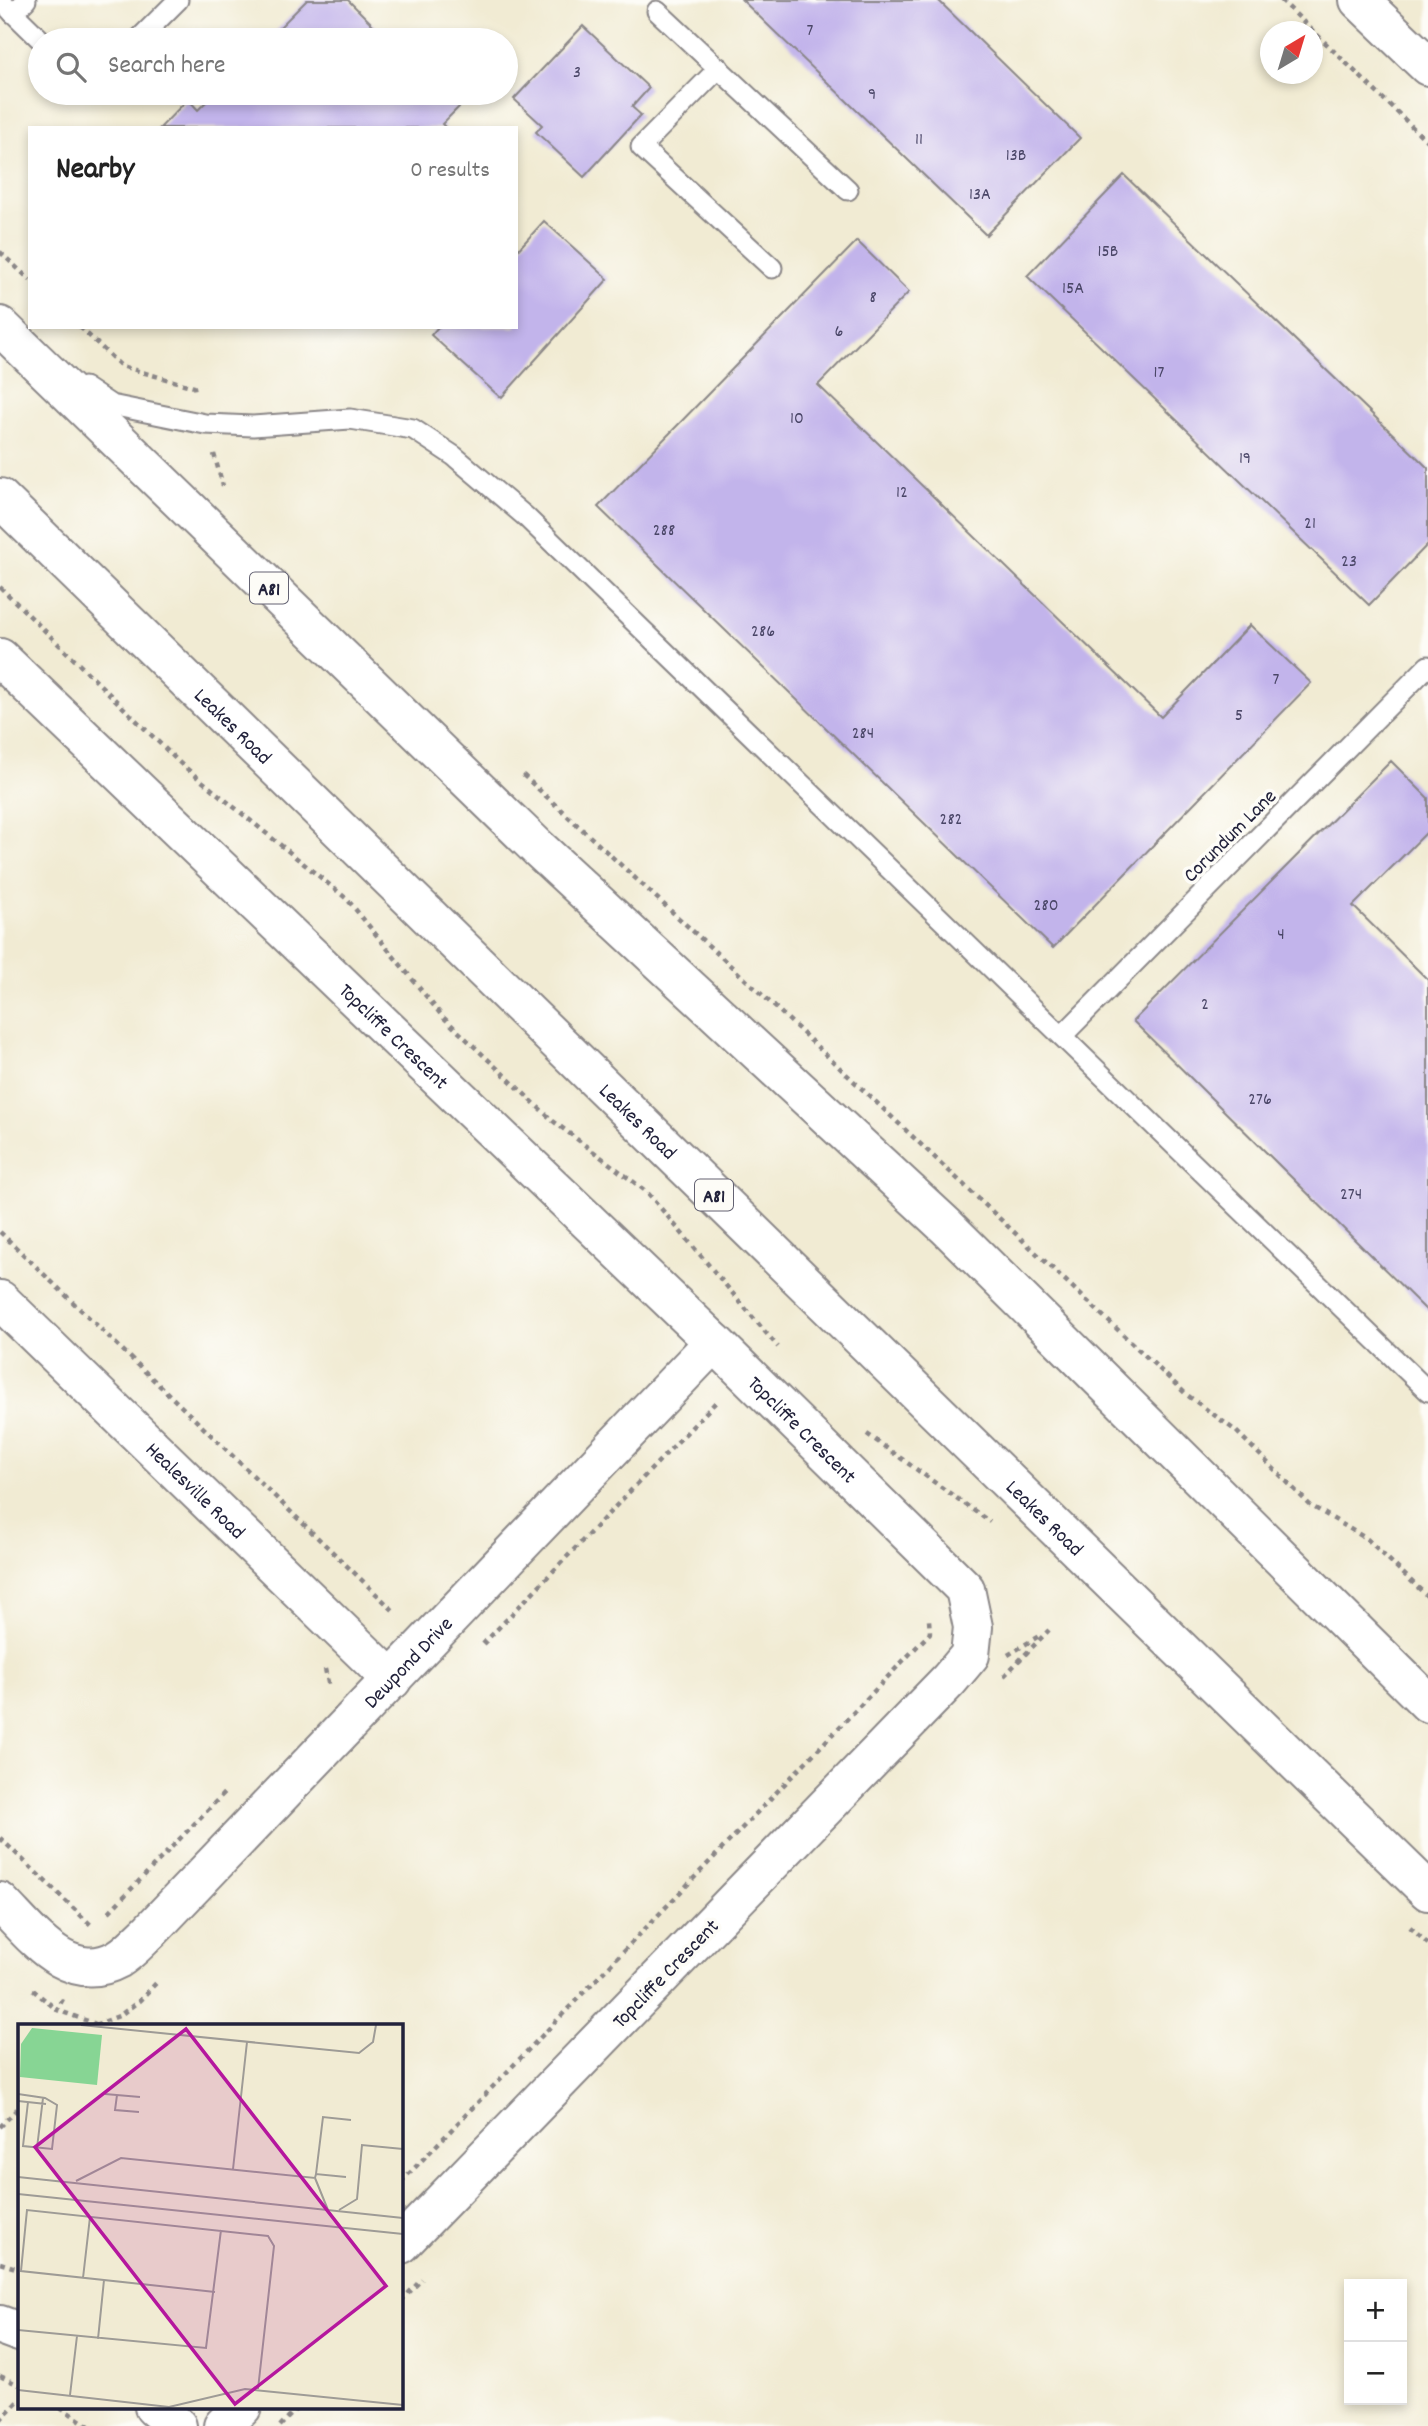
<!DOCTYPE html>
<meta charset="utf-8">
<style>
:root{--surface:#fff;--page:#f2f2f2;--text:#222;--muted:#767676;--line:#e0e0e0}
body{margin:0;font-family:Dekko,sans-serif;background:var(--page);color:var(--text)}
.controls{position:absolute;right:21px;bottom:21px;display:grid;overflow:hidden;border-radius:0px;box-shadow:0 4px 10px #0003}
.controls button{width:63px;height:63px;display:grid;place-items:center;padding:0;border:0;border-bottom:2px solid var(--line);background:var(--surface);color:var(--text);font:35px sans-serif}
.compass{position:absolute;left:1260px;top:21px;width:63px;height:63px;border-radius:50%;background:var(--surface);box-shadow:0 4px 10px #0003;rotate:38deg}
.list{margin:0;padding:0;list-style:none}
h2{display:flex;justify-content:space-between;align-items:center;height:91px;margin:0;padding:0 28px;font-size:30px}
h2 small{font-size:23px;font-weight:400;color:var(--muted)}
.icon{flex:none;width:38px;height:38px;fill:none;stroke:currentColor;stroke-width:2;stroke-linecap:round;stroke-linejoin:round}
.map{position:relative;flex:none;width:1428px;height:2426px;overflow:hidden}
.search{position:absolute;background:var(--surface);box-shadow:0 4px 10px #0003;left:28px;top:28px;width:490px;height:77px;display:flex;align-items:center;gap:18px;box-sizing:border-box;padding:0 24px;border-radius:38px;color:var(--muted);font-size:26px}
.panel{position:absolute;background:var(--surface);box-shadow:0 4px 10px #0003;left:28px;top:126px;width:490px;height:203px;border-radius:0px}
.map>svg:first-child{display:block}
</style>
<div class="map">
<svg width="1428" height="2426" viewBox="0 0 1428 2426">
<rect width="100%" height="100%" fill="#fdfcf7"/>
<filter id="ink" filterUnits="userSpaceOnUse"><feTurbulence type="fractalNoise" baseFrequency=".0143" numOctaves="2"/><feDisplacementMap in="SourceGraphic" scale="14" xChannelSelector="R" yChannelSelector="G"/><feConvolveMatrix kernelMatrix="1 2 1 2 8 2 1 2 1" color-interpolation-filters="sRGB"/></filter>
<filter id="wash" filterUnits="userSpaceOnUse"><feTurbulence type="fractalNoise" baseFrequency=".00686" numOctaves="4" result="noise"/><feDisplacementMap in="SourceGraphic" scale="28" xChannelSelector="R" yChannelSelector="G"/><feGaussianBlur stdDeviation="1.57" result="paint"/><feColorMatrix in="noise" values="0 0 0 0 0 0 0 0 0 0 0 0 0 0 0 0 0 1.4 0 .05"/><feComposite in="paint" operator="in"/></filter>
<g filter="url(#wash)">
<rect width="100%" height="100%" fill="#f1ebd3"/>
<g id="blocks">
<g fill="#c2b4eb">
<path d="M307,0H348L388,40H267Z"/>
<path d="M742,0H938L1080,138L986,235Z"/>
<path d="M583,26L649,88L632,107L641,115L584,177L536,132L542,125L514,99Z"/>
<path d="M215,93H473L442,124L446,128H160L188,99L198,110Z"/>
<path d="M1124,175L1428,468V544L1369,605L1027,276Z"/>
<path d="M544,221L608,279L501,398L431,335L438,327H516V252Z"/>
<path d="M857,241L909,292L818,385L1161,717L1250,625L1311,683L1053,948L598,507Z"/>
<path d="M1391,761L1428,798V831L1353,906L1428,980V1312L1133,1021Z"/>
</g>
</g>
</g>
<g filter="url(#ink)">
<use href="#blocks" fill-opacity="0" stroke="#8a8687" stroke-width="2"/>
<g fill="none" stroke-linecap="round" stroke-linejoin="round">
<g stroke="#8a8687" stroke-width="23">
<g id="lane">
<path d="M0,0L41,40"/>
<path d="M657,11L848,190"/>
<path d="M13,13L26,0"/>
<path d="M138,40L178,0"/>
<path d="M719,68L641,147L772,268"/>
<path d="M84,387L111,405L205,424L253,426L350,419L413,429L454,456L526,517L1428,1391"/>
<path d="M1062,1036L1428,666"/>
</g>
</g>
<g stroke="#8a8687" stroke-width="42">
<g id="street">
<path d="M1359,0L1428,66"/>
<path id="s1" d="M0,658L714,1342L965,1589L973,1627L970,1655L949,1680L401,2244"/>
<path id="s2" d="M0,1300L392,1680"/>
<path id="s3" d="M0,1902C32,1934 68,1986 118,1959C130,1952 141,1939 151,1930L714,1342"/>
<path d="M0,2325L19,2332"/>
<path d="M154,2407L177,2426"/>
<path d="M223,2426L242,2407"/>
</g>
</g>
<g stroke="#8a8687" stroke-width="42">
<g id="highway">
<path d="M0,326L539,849L946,1226L1428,1703"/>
<path id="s4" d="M0,498L1428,1891"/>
</g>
</g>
<g stroke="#8a8687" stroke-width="4.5" stroke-dasharray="5 5" stroke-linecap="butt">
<path d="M1281,0L1428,142"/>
<path d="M0,252L30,280"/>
<path d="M80,327L121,366L194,387L195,392"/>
<path d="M214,454L223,486"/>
<path d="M0,587L181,764L347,899L443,1017L553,1121L647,1192L778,1347"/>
<path d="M523,775L757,990L1187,1395L1236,1431L1310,1505L1367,1539L1428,1597"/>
<path d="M0,1232L396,1613"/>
<path d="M867,1434L990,1522"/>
<path d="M483,1644L716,1402L718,1404"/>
<path d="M1008,1655L1042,1634"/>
<path d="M325,1669L329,1687"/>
<path d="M1004,1676L1049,1630"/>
<path d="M0,1838L93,1927"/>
<path d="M109,1912L227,1790"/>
<path d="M1410,1927L1428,1944"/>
<path d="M33,1990L57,2010"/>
<path d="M63,1999L57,2010L96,2024"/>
<path d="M95,2025L119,2016L139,2001L159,1980"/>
<path d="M0,2127L19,2107"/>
<path d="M401,2182L930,1633L929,1620"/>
<path d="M0,2263L19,2269"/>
<path d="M401,2301L422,2279"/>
<path d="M0,2376L19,2385"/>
<path d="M60,2407L89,2426"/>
<path d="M0,2420L19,2400"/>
<path d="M280,2426L298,2407"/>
</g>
<use href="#lane" stroke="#fff" stroke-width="19"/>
<use href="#street" stroke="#fff" stroke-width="38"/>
<use href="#highway" stroke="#fff" stroke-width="38"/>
</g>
</g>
<g text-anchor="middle" stroke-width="7" stroke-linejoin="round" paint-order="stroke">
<g font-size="18" fill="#4a4667">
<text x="810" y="35">7</text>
<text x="577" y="77">3</text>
<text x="872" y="99">9</text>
<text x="919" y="144">11</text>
<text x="1016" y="160">13B</text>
<text x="980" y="199">13A</text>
<text x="1108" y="256">15B</text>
<text x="1073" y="293">15A</text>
<text x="873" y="302">8</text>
<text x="839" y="336">6</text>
<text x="1159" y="377">17</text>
<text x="797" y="423">10</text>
<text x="1245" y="463">19</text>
<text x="902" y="497">12</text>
<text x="1310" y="528">21</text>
<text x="664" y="535">288</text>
<text x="1349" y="566">23</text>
<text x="763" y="636">286</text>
<text x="1276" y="684">7</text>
<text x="1239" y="720">5</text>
<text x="863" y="738">284</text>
<text x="951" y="824">282</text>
<text x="1046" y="910">280</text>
<text x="1281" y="939">4</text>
<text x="1205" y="1009">2</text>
<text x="1260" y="1104">276</text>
<text x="1351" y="1199">274</text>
</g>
<g fill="#fdfcf7" stroke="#646373" stroke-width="2">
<rect x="250" y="572.5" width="38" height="31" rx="5"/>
<rect x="695" y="1179.5" width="38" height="31" rx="5"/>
</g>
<g font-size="19" font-weight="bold" fill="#22223b">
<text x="269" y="595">A81</text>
<text x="714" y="1202">A81</text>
</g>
<g font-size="21" fill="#22223b" stroke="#fdfcf7">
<text dy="7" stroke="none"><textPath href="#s4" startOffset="326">Leakes Road</textPath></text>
<text transform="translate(1229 835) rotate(-45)" y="7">Corundum Lane</text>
<text dy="7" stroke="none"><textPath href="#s1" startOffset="546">Topcliffe Crescent</textPath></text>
<text dy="7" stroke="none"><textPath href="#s4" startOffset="892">Leakes Road</textPath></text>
<text dy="7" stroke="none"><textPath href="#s1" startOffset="1113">Topcliffe Crescent</textPath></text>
<text dy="7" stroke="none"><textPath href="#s2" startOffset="273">Healesville Road</textPath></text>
<text dy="7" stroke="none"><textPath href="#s4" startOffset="1460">Leakes Road</textPath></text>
<text dy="7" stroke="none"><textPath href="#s3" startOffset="558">Dewpond Drive</textPath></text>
<text transform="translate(665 1973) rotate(-46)" y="7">Topcliffe Crescent</text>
</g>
</g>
<g transform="translate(18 2024)">
<rect width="385" height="385" fill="#f1ebd3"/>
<path d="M14,4L84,11L79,61L2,53L3,20Z" fill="#87d594"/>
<path fill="none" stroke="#9e9b96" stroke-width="2" d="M63,1L341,29L355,18L358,1M0,70L27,74L39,81L34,125L5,122L10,78M87,70L122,73M99,71L97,86L121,88M0,77L28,80M19,124L25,74M215,145L229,18M298,150L305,93L333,96M0,153L385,194M297,154L310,186M58,157L103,134L297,154L298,150L328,153M0,170L385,210M321,186L339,175L344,121L385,125M65,254L72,193M197,268L3,247L9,186L250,212L256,222L240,365M0,306L188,324L203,206M80,315L86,256M0,366L151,383L227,365L385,381M52,371L59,312"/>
<path fill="#b5179e" fill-opacity="0.15" stroke="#b5179e" stroke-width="3.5" d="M168,5L368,262L217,380L17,123Z"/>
<rect width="385" height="385" fill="none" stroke="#22223b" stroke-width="3.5"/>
</g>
</svg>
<div class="controls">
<button>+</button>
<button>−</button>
</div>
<svg class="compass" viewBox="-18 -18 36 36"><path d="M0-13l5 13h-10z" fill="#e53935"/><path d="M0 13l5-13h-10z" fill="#767676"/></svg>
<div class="search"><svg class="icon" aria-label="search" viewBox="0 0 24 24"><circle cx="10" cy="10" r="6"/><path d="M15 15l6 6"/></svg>Search here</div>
<section class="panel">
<h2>Nearby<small>0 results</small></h2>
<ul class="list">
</ul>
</section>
</div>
